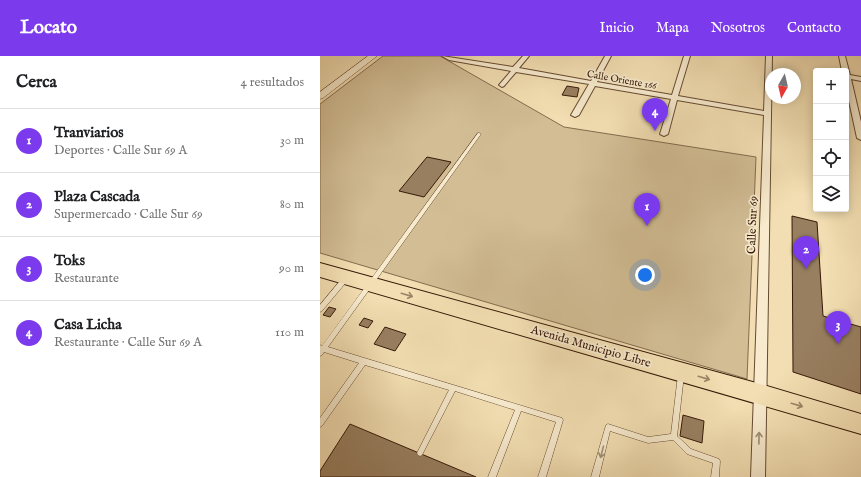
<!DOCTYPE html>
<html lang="es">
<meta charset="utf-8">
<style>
:root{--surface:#fff;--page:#f2f2f2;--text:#202124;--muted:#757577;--line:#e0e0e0;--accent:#7c3aed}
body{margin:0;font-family:"IM FELL English",serif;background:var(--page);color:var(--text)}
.controls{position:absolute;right:12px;top:12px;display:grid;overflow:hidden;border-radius:4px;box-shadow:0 2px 10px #0003}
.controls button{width:36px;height:36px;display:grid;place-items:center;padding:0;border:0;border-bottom:1px solid var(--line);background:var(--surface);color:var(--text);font:20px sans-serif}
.compass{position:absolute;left:445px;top:12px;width:36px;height:36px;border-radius:50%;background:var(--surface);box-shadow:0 2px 10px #0003;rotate:188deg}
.you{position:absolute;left:325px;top:219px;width:14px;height:14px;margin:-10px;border:3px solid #fff;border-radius:50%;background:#1a73e8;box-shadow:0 0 0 6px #1a73e833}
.badge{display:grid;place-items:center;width:26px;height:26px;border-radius:50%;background:var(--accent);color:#fff;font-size:13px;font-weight:700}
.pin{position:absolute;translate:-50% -33px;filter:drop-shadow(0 1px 2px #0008)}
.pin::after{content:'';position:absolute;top:21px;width:14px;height:12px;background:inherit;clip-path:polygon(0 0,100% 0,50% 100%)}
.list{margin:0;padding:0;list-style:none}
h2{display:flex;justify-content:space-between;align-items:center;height:52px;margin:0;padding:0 16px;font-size:17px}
h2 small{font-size:13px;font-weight:400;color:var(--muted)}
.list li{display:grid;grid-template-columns:26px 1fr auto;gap:12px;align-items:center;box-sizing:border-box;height:64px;padding:0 16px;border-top:1px solid var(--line)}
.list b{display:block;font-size:15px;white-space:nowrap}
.list p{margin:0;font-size:13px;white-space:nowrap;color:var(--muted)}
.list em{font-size:13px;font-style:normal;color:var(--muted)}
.icon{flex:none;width:22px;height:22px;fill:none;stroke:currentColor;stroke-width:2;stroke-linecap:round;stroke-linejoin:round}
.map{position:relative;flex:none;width:541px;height:421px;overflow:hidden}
header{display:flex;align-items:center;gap:24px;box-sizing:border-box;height:56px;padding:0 20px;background:var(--accent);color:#fff}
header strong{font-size:19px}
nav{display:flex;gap:22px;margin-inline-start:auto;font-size:14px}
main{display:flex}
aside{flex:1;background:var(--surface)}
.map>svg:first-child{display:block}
</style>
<header>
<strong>Locato</strong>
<nav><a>Inicio</a><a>Mapa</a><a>Nosotros</a><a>Contacto</a></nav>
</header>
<main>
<aside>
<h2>Cerca<small>4 resultados</small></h2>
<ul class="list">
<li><span class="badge">1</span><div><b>Tranviarios</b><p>Deportes · Calle Sur 69 A</p></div><em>30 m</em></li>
<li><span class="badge">2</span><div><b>Plaza Cascada</b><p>Supermercado · Calle Sur 69</p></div><em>80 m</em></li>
<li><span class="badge">3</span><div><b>Toks</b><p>Restaurante</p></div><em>90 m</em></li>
<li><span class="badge">4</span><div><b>Casa Licha</b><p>Restaurante · Calle Sur 69 A</p></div><em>110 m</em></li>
</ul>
</aside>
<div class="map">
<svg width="541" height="421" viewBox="0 0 541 421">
<rect width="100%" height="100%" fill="#f2deb2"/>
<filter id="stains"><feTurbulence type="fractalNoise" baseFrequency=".005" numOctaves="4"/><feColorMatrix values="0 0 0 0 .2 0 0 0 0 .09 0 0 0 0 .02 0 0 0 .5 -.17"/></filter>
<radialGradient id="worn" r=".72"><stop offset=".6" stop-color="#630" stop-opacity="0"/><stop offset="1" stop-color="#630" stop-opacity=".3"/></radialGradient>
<path fill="#d2bd95" stroke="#846b4e" d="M63,0H120L244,71L436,101L427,323L0,197V48Z"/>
<g fill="#987f60" stroke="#371908">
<path d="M247,30L259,32L257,41L242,39Z"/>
<path d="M107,101L131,106L104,141L79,135Z"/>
<path d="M472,160L497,166L503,260L541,271V338L473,316Z"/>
<path d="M9,251L16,253L10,261L3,259Z"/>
<path d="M44,262L53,265L48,272L39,269Z"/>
<path d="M65,271L86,278L75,295L54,288Z"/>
<path d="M363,359L384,365L382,387L360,380Z"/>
<path d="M30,368L156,421H0V415Z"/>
</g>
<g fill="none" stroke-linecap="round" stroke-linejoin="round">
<g stroke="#664a32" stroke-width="1">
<g id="service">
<path d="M158,77H159L161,78L8,291L242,362L243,364L226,421H218L236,366L201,355L176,421H168L195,354L135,335L102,399L100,400L98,399L97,397L98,395L129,334L45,309L2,370L0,371V362L39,307L4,296L2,299L0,300V289L2,290Z"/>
<path d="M24,220H28L29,222L28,224L2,255L0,256V249Z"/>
<path d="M361,316L363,317L364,319L357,380L371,393L399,403L400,405L399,421H391L393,407L367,398L353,384L328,387L290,375L279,421H271L286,369L288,368L328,381L351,378L358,319L359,317Z"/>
</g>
</g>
<g stroke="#664a32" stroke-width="2">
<g id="minor">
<path d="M122,0L193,11L203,0H209L199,12L271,25L285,0H291L277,26L352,39L364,0H370L358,40L444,55L446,0H452L445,421H431L444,59L357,44L348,78L344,80L340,78L351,43L275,30L259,59L255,61L251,59L269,28L196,16L184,30L182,31L179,29L191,15L129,4Z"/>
<path d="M519,0H525L530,19L541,21V25L531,23L541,66V84L537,82L526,31V15H522Z"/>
</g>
</g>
<g stroke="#664a32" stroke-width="1">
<path id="tertiary" d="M48,0H57L3,42L0,43V36Z"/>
</g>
<g stroke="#371908" stroke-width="2">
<path id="primary" d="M0,207L440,328L541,358V378L0,221Z"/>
</g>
<use href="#service" fill="#f7eacd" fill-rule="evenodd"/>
<use href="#minor" fill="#f7eacd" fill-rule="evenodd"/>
<use href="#tertiary" fill="#f7eacd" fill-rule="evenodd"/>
<use href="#primary" fill="#f2deb2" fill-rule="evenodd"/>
</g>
<defs><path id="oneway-shaft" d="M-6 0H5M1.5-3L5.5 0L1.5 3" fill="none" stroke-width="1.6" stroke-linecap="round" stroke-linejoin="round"/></defs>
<g stroke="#9e8566">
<use href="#oneway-shaft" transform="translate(87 239) rotate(16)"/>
<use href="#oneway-shaft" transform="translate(384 322) rotate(16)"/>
<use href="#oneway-shaft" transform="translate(477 349) rotate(16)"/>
</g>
<g stroke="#a18c74">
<use href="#oneway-shaft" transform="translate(439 382) rotate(-89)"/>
<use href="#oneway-shaft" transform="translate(282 396) rotate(104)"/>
</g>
<g text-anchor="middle" stroke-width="3.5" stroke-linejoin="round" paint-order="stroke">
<g font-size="10" fill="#371908" stroke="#f7eacd">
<text transform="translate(302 23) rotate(10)" y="4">Calle Oriente 166</text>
</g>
<g font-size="12" fill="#371908" stroke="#f7eacd">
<text transform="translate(432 169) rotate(-88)" y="4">Calle Sur 69</text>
<text transform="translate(271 290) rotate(16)" y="4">Avenida Municipio Libre</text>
</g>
</g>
<rect width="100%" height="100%" filter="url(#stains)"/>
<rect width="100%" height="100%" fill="url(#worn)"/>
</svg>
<div class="controls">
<button>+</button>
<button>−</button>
<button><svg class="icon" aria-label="locate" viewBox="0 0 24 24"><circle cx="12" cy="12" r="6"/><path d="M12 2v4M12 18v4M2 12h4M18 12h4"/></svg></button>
<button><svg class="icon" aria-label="layers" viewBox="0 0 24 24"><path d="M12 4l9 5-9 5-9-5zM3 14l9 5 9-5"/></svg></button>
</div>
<svg class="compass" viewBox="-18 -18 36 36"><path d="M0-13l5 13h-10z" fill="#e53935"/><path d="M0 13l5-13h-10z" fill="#757577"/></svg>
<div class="you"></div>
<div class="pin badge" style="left:327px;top:170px">1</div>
<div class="pin badge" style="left:486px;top:213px">2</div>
<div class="pin badge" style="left:518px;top:288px">3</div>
<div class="pin badge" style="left:335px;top:75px">4</div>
</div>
</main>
